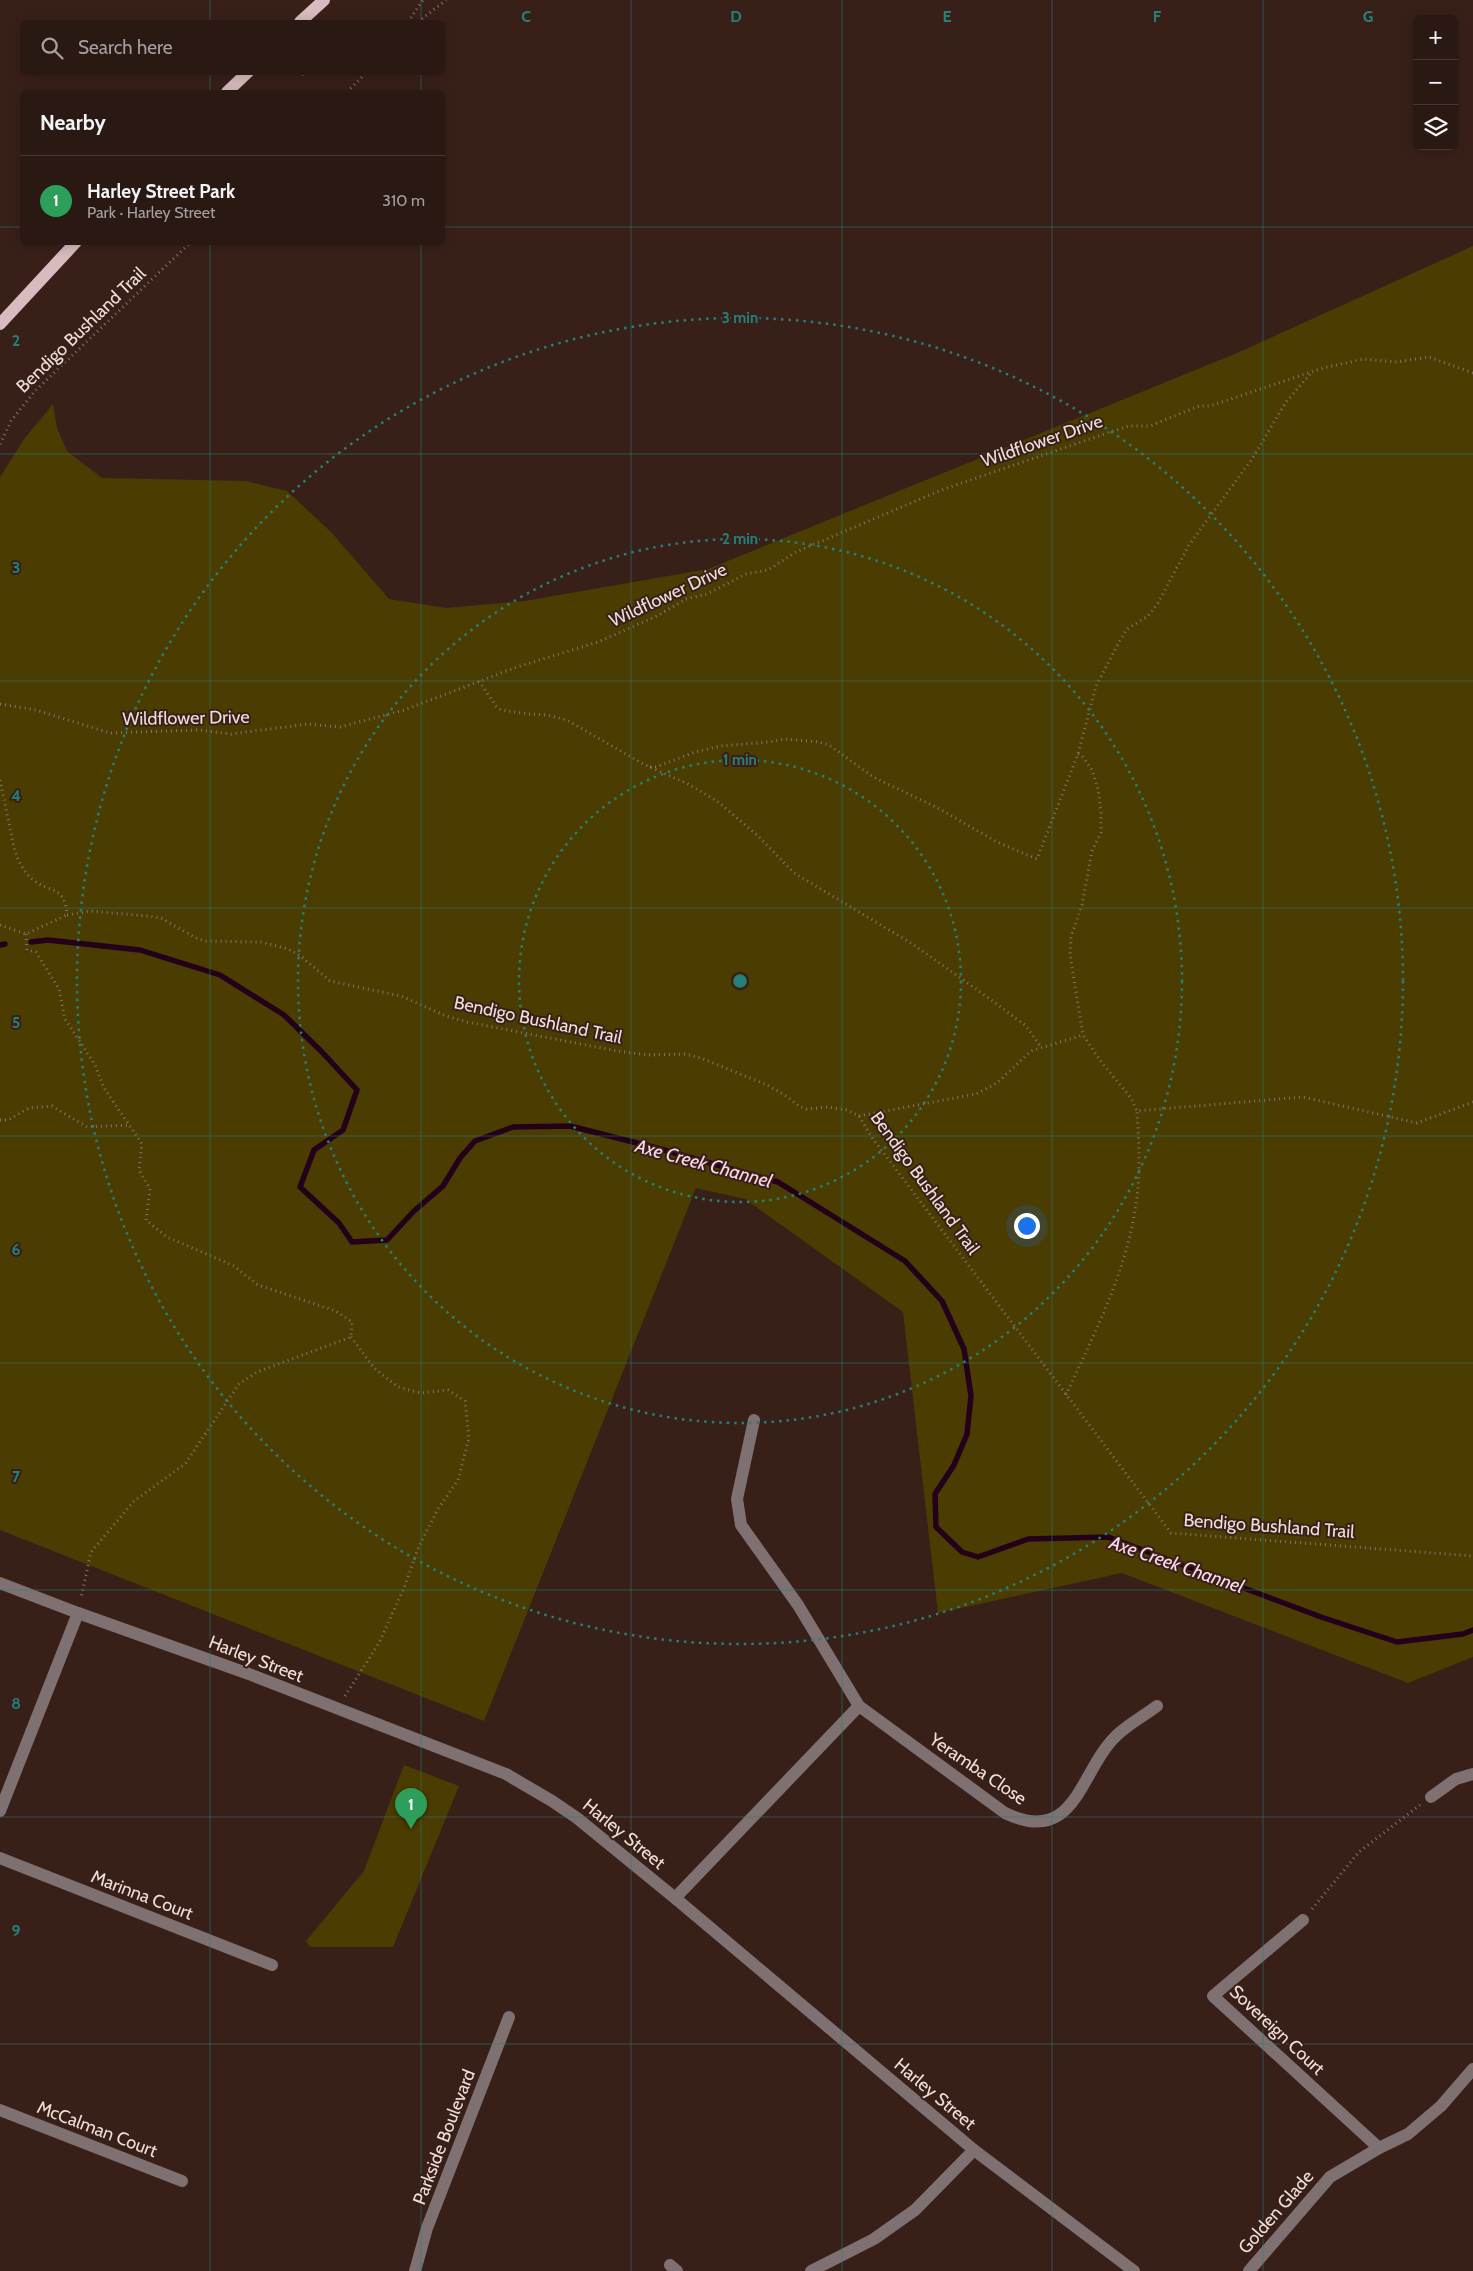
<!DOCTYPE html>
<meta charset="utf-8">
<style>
:root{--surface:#2a1813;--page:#32211c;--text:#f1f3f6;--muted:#a5a0a0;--line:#463733;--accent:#0f766e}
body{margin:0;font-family:Cabin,sans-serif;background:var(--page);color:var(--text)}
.controls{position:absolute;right:15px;top:15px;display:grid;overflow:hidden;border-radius:8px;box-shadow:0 2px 12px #0003}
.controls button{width:45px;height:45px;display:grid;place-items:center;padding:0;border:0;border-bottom:1px solid var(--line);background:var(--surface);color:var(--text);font:25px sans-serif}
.you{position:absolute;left:1026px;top:1225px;width:18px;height:18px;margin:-12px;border:4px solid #fff;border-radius:50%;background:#1a73e8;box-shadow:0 0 0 8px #1a73e833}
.badge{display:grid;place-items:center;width:32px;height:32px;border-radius:50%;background:var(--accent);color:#fff;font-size:16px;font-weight:700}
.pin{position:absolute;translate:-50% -41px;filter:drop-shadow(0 1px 2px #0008)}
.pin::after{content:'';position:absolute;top:26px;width:18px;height:15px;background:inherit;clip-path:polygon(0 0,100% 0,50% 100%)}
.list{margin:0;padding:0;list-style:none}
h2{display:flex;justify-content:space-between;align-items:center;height:65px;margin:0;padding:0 20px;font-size:21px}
h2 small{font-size:16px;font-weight:400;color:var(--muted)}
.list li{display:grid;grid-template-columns:32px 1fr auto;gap:15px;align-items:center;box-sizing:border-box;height:90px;padding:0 20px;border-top:1px solid var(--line)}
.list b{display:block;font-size:19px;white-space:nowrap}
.list p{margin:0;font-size:16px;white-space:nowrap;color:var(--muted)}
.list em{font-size:16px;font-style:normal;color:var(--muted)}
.icon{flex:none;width:28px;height:28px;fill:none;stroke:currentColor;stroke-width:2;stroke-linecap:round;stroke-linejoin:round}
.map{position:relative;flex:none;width:1473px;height:2271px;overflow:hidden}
.search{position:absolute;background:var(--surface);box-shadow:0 2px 12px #0003;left:20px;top:20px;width:425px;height:55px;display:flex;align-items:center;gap:12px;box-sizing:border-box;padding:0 18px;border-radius:8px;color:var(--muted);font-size:19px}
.panel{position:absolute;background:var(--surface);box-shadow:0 2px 12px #0003;left:20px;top:90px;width:425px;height:155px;border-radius:8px}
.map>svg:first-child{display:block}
</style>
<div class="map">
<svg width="1473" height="2271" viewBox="0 0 1473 2271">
<rect width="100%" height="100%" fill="#382019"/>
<g fill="#4b3c01">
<path d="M1473,246V1657L1408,1683L1122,1573L938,1613L903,1312L745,1199L696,1188L484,1721L0,1530V477L25,438L53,404L57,428L67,451L102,478L246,481L287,491L331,532L389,599L446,608L525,601L708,569L1237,353Z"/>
<path d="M404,1765L459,1786L393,1947H310L306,1941L364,1871Z"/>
</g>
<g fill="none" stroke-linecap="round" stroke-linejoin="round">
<g stroke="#24011a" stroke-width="5.5">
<path d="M31,942L48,940L140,950L220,975L284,1015L322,1052L357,1090L343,1130L314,1150L300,1187L339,1223L352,1242L387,1240L414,1211L443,1186L460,1158L475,1141L513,1127L570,1126L653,1147L778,1182L905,1261L942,1301L964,1349L971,1396L967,1434L954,1465L935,1494L936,1527L962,1552L978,1557L1028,1539L1108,1537L1321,1617L1397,1642L1463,1634L1473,1630"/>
<path d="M0,945L5,944"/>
</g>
<g stroke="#86716b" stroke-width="3" stroke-dasharray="1 4" stroke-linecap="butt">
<path d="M408,22L423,0"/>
<path d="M418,22L446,0"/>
<path d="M302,75L305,72"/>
<path d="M347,92L367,72"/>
<path d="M0,444L11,421L35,391L191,242"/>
<path d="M479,681L496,706L501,710L529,714L547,715L567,720L643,764L688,784L717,801L757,835L794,873L911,943L979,991L1025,1025L1041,1047"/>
<path d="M0,704L36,710L110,733L198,730L231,734L308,724L340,727L404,710L517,667L598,642L657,616L686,599L707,594L746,574L768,570L796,552L944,489L1128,426H1150L1199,406H1210L1323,368L1364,359L1397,362L1429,357L1473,373"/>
<path d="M1078,754L1082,756L1092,770L1098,789L1101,812V833L1092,851L1082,905L1071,937L1070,955L1083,1035L1102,1063L1131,1098L1137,1111"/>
<path d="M650,767H656L695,752L721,746L768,742L785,739L819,742L829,745L873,777L936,807L997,842L1037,859L1078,754L1096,686L1119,642L1127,629L1148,616L1158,603L1189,545L1252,459L1286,402L1312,372"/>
<path d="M0,780L15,852C19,862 24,872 32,879C50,894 65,885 67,915L90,911L147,916L161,918L196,938L205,941L261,942L273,945L288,949L302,957L330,981L401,996L446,1016L467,1022L617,1051L648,1055L685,1054L701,1058L767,1085L785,1095L800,1107L807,1109L828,1107L847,1110L859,1116L873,1139L1171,1533L1473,1556"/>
<path d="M0,925L26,934L67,915"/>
<path d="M26,934L27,950L36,952L59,989L65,1019L95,1065L104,1088L142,1144L139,1170L150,1189L146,1220L167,1237L234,1266L258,1285L336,1311L352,1322L351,1337L257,1372L239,1384L185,1464L134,1501L91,1552L81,1598"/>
<path d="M859,1116L976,1094L997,1083L1031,1051L1083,1035"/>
<path d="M0,1120H8L29,1108L52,1106L87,1127L130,1125"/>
<path d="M1066,1395C1093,1336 1125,1275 1135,1210C1141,1177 1139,1144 1137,1111L1303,1097L1417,1123L1473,1102"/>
<path d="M345,1696L379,1643L404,1588L419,1546L438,1509L458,1480L469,1438L465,1401L448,1390L421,1393L398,1387L374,1368L351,1337"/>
<path d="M1312,1909L1359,1852L1420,1805"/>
</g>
<g stroke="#7f7172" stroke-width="12">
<path d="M754,1420L737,1499L741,1525L798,1605L859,1706"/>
<path d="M0,1583L78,1613L249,1674L506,1774L552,1801L577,1818L675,1898L974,2150L1134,2271"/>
<path d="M1431,1797L1456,1779L1473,1774"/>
<path d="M0,1811L78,1613"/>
<path d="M0,1858L272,1965"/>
<path d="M675,1898L859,1706L1005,1813C1076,1847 1079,1772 1116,1736C1128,1724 1144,1716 1157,1706"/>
<path d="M1303,1920L1213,1996L1379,2148"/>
<path d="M0,2110L182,2181"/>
<path d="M670,2265L677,2271"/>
<path d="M415,2271L427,2228L509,2017"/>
<path d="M811,2271L874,2239L915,2210L974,2150"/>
<path d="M1249,2271L1330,2177L1379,2148L1408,2134L1441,2106L1473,2069"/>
</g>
<g stroke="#d7bbbe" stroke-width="12">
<path d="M300,22L324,0"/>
<path d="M227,92L248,72"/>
<path d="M0,324L76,242"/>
</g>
</g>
<path fill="none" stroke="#258079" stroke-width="1" stroke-opacity="0.55" d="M210,0V22M421,0V22M631,0V2271M842,0V2271M1052,0V2271M1263,0V2271M210,72V92M421,72V92M0,227H22M442,227H1473M210,242V2271M421,242V2271M0,454H1473M0,681H1473M0,908H1473M0,1136H1473M0,1363H1473M0,1590H1473M0,1817H1473M0,2044H1473"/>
<g fill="none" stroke="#258079" stroke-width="2.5" stroke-dasharray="2.5 5">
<circle cx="740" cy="981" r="221"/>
<circle cx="740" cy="981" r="442"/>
<circle cx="740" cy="981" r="663"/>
</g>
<g text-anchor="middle" stroke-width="4" stroke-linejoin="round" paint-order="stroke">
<g font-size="18" fill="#efded9" stroke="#382019">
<text transform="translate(81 330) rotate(-44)" y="6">Bendigo Bushland Trail</text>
<text transform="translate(1042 441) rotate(-19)" y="6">Wildflower Drive</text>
<text transform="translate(668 595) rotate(-25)" y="6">Wildflower Drive</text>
<text transform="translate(186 718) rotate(-1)" y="6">Wildflower Drive</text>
<text transform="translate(538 1020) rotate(12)" y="6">Bendigo Bushland Trail</text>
<text transform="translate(925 1183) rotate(54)" y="6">Bendigo Bushland Trail</text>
<text transform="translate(1269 1526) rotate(4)" y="6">Bendigo Bushland Trail</text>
<text transform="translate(256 1659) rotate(21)" y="6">Harley Street</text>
<text transform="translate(978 1769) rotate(34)" y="6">Yeramba Close</text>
<text transform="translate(624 1834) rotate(39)" y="6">Harley Street</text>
<text transform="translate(142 1895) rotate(21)" y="6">Marinna Court</text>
<text transform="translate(1277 2030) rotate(43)" y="6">Sovereign Court</text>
<text transform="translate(935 2094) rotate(40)" y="6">Harley Street</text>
<text transform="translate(97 2129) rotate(21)" y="6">McCalman Court</text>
<text transform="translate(444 2137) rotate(-69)" y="6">Parkside Boulevard</text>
<text transform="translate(1276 2212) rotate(-49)" y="6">Golden Glade</text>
</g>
<g font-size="19" font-style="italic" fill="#fcd8ed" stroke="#382019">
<text transform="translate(704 1163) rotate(15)" y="7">Axe Creek Channel</text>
<text transform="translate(1177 1564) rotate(19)" y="7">Axe Creek Channel</text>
</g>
</g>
<g font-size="16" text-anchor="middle" font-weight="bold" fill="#258079" stroke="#382019" stroke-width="4" stroke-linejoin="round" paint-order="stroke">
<text x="526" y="22">C</text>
<text x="736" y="22">D</text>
<text x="947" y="22">E</text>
<text x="1157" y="22">F</text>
<text x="1368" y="22">G</text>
<text x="16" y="346">2</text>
<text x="16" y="573">3</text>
<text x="16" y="801">4</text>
<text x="16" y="1028">5</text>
<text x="16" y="1255">6</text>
<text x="16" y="1482">7</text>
<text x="16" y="1709">8</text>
<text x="16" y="1936">9</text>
</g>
<circle cx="740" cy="981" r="8" fill="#258079" stroke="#382019" stroke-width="2.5"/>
<g font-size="15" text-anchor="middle" font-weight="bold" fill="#258079" stroke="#382019" stroke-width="4" stroke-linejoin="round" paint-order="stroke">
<text x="740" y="323">3 min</text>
<text x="740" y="544">2 min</text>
<text x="740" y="765">1 min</text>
</g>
</svg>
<div class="controls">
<button>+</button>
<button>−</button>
<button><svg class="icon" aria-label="layers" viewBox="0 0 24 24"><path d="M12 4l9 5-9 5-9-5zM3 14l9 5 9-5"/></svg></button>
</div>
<div class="you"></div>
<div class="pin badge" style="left:411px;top:1829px;background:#2e9e5b">1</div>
<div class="search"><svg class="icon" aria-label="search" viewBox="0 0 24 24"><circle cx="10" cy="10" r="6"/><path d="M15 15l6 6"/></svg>Search here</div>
<section class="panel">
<h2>Nearby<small></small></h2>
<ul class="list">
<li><span class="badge" style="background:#2e9e5b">1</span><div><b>Harley Street Park</b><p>Park · Harley Street</p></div><em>310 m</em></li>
</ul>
</section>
</div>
